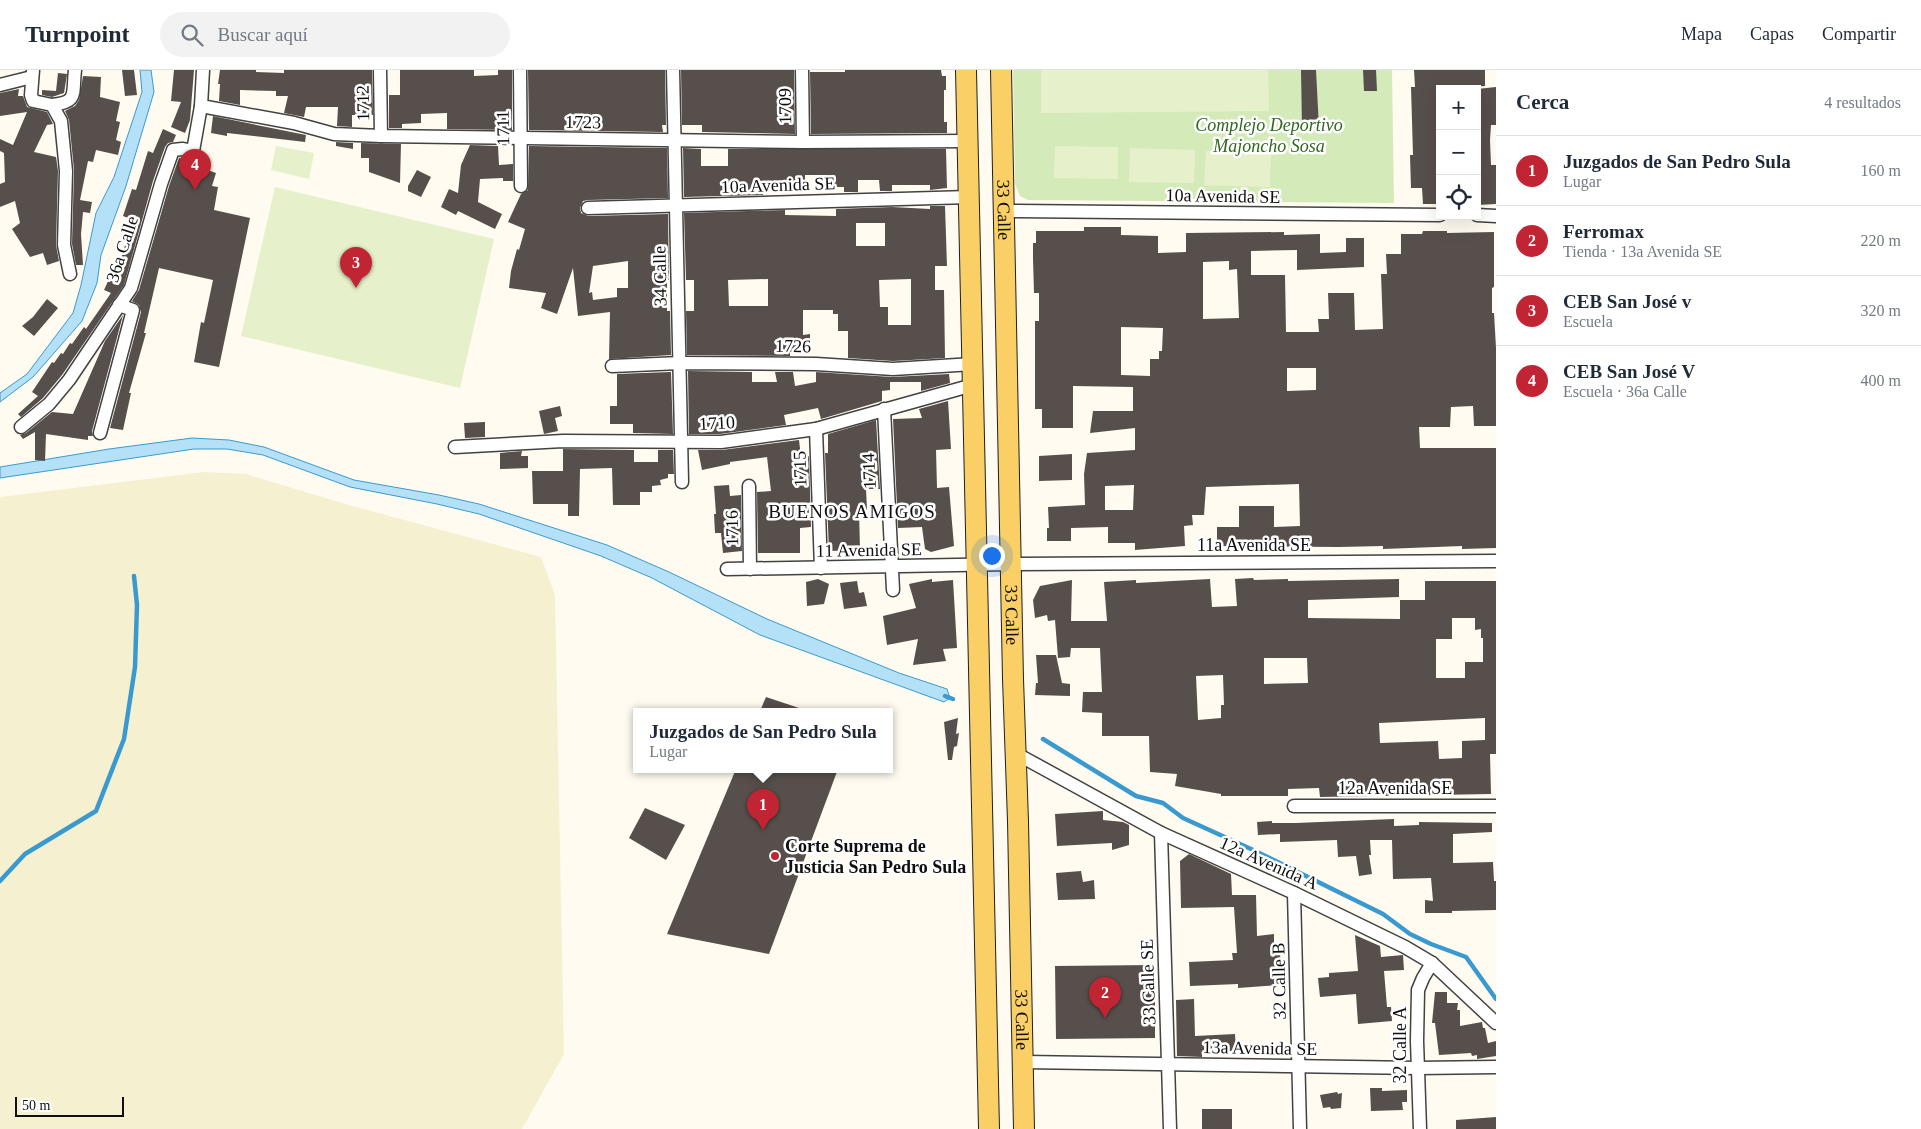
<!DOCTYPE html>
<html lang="es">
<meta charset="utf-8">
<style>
:root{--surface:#fff;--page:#f2f2f3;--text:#1f2937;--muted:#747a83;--line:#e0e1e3;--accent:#c12433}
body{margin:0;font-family:"Times New Roman",serif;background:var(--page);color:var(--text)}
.controls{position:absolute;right:15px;top:15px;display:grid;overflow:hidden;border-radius:0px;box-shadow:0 5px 20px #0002}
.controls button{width:45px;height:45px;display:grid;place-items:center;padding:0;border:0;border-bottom:1px solid var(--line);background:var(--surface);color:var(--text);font:25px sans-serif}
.scale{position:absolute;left:15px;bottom:12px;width:109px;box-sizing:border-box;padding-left:5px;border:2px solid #0f0f0f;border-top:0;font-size:14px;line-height:18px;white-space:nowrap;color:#0f0f0f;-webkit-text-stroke:4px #fff;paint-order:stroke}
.you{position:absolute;left:991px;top:485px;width:18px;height:18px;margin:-12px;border:4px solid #fff;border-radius:50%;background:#1a73e8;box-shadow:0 0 0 8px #1a73e833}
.badge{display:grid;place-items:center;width:32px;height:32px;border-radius:50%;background:var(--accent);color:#fff;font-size:16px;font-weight:700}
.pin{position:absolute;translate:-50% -41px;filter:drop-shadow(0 1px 2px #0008)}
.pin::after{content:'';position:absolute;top:26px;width:18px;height:15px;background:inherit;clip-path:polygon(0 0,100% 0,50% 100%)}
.popup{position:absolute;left:633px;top:638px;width:260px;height:65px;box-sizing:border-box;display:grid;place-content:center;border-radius:0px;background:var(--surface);filter:drop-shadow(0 1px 4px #0005);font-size:16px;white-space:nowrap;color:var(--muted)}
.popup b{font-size:19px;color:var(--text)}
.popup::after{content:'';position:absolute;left:50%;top:100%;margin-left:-10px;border:10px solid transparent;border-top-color:var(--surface)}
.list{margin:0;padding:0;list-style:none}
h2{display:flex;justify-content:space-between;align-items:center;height:65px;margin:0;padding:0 20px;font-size:21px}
h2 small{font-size:16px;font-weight:400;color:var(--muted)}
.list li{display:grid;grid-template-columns:32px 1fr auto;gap:15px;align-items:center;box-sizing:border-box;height:70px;padding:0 20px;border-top:1px solid var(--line)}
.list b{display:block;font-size:19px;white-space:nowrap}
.list p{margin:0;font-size:16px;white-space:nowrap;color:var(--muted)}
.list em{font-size:16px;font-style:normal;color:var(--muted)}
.icon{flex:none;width:28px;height:28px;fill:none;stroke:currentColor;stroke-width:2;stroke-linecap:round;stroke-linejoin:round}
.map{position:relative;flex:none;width:1496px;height:1059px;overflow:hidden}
header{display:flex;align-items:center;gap:30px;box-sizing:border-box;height:70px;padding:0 25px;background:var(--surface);border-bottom:1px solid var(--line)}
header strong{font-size:24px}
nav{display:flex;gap:28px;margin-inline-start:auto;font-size:18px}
.search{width:350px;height:45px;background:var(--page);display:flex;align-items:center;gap:12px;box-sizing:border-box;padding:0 18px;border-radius:28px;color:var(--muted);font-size:19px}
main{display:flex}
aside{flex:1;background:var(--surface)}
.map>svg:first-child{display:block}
</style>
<header>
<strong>Turnpoint</strong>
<div class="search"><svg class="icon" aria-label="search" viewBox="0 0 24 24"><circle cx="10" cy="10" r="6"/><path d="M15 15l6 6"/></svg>Buscar aquí</div>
<nav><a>Mapa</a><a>Capas</a><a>Compartir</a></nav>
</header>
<main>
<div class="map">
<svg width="1496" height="1059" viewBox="0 0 1496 1059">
<rect width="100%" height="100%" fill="#fffbf0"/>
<path fill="#f5f1d0" d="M204,402L246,404L349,435L541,487L555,525L564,984L522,1059H0V427Z"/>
<path fill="#d5eab9" d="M1013,0H1392L1394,133L1028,130L1020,126L1015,114Z"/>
<g fill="#e6f1cb">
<path d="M1041,0H1268L1269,41L1041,43Z"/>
<path d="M276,76L314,83L309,109L271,100Z"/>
<path d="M1055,76L1118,77V109L1054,108Z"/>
<path d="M1130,78L1195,80L1194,113L1129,112Z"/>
<path d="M1206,81L1271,84L1270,117L1204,115Z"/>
<path d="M275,117L494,169L460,318L241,266Z"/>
</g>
<g fill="#b4e1f7" stroke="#3a9acf">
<path d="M140,0H151L154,22L126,116L101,185L97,213L82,251L33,307L0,332V323L27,304L73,243L81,215L96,143L114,107L142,22Z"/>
<path d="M192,368L229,370L264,377L354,410L439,425L479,434L607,475L669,502L767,549L899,603L947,619L950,628L944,632L760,565L652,508L601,486L479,444L437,434L350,417L263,385L227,379H194L0,408V397L109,379Z"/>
</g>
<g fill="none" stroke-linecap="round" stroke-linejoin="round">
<g stroke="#3a9acf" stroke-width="4.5">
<path d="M945,626L953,629"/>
<path d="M1043,669L1136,726L1163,733L1183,748L1251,779L1383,844L1410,864L1431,874L1466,887L1496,929"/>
<path d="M0,811L25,784L96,741L124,669L135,597L137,535L134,506"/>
</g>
</g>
<g fill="#574f4b" fill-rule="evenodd">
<path d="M122,0H134L137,25L125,26Z"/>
<path d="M174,0H194L190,50L185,63L171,57L181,32L171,31Z"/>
<path d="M220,0H256V2L284,3V0H372L373,45H352V57L337,56L338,37H306L304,47L284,43L288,26H276V21L240,20V35L219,31L220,14H218Z"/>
<path d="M400,0H474V6L498,5V0H512V60L447,59V43L421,44V53L402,54V58H389V25H400Z"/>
<path d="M528,0H665L666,55H662L663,62L529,60Z"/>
<path d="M681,0H794L795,64L702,62V55H682Z"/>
<path d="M845,0H941L942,6H946V20H944V52H947V63L811,64L810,2H845Z"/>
<path d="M1301,0H1316L1319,58L1302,59Z"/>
<path d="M1363,0H1376L1377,21H1364Z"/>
<path d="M1414,0H1485V16L1440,19V134H1423L1422,118H1411L1410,85H1413L1411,17H1415Z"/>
<path d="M58,3L67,4L64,23L52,27L42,25V20L56,21Z"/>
<path d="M83,6L101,7L100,27L120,32L116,51L120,52L116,70L121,72L118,85L96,80L93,92L88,91L80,130L92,132L90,143L83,142L81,164L83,195H76L72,174L74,100L69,50L65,41L75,36L79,30Z"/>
<path d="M1496,17V55H1491L1490,70L1491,95H1496V134L1477,135V19Z"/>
<path d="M19,19L18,26H23L27,37L47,42L53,54L47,55L34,82L56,87L58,101L56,175L59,191L47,195L43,183L30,187L12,159L20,153L15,131L0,137V114L5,112L4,83L0,81V69L13,75L27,42L0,46V23Z"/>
<path d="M213,46L306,65L305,72L227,63V66L211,63Z"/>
<path d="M163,59L176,65L173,72L168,73L165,77L153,111L124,215L62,305L43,328L21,347L18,344L38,326L32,322L52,292L54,293L61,283L63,284L70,273L72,274L84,257L86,259L111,223L104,220L109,209L114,211L133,150L123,146L132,119L136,120L148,81L153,83Z"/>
<path d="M336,72L353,73V79L336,76Z"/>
<path d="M361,73L401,74L400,113L369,102V88H361Z"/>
<path d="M470,75L498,76L499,95L513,94V111H503V108L480,109L478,132L502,144L495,159L458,141L456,145L441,137L449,119L458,123L461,95Z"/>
<path d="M529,76L667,78L668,128L588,130L583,131L580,138L581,143L588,146L668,144L669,210H667V241H670L671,285L609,289L610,242L578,246L573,198L557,244L541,238L546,223L509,218L511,201L517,179L519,180L525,159L508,152L521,124L528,120ZM628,191V218H617V227L593,230L592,222L589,223L593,196Z"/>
<path d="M683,78L701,79V96H728V79H946L947,118L930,120V115H892V121H880L879,110H858V122H844V117H827V105H805V112L773,113V116H763V125L684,127Z"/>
<path d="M179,88H186L200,94L199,97L216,103L212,116L218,117L214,140L250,148L219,297L194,292L201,252L204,253L213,210L159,198L144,263H146L129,323H131L123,360L110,358L141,242L139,235L132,231L139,220L169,116Z"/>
<path d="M417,100L431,107L421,127L408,121V116Z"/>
<path d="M930,136H945L947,196H935V220H944L945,288L893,291L848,288V261H838V244H833V240H803V265L810,264V282H790V286L687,285L686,241H694V210H686L684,143L785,140V145L836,146V139L892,137L930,139ZM856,153H885V176H856ZM768,209V236H729L728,210ZM911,209V255H888V237H880L879,210Z"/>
<path d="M1084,157H1121V165L1158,166V183L1186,182V163L1284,162V165L1320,164V183L1346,182V168H1364V197L1297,200V180L1251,181V205H1285L1286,262H1319L1318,249H1329L1328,223H1354L1355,260L1383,259L1381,204H1387L1386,184H1401V164H1422L1423,161H1447V163L1494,162V217L1492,218V243H1494L1496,278V356H1474L1473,336L1451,337L1450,357H1419L1420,378H1496V478L1462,479V476L1383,479V476L1339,477L1217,476V457H1239V436H1274V457L1300,456L1299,414L1206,417L1204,445H1192L1193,455L1184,456L1185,476L1135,480V473H1108V457L1071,458V471H1047V458H1049L1048,437L1085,435L1084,404L1087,383L1135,380V358L1090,363L1093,341H1133V317L1073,316V358H1042V339H1035V251H1039V223H1034L1033,189V173H1036V161H1084ZM1229,191V200L1237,199L1239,248L1203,249V192ZM1121,257L1163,258L1162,281H1159V289H1150V306L1121,305ZM1287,298H1316V320L1287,321ZM1134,415L1133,440H1105V416Z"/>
<path d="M47,229L58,238L34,266L22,256L33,247Z"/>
<path d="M123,245L92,361L93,366H88V370L46,364L45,391L35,390V362L23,369L20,365L26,363L52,342L73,344L105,271Z"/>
<path d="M688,301L752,302V312H777L775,302H793L795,316L816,312V302L892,307L949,304L950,313L921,321V312H890V320L882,321V331L821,349L818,338L784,345L786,355L720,364H689Z"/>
<path d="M671,302L673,364L633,363V354H610V336H617V304Z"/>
<path d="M948,331L951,379L936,380L937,418L949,417L954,476L931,482L925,479L922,457L898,458L893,349L922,348L919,339Z"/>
<path d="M560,336L562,346L555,348L558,361L544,364L539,341Z"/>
<path d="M876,350L880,419H866L867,440H859L860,480L829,481L825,383H828V364Z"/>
<path d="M485,352V367L465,368L464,353Z"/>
<path d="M799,370L801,387L809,386L811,457L800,458V483H758L757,422L771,421L767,387L730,392V394L702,400L698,380H722Z"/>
<path d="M563,379L634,380V392H658V380H673L674,404H668V408L660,410L661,415L652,416V422H640V435H613L612,398L580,399L579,446H568V434H533L532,401H563Z"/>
<path d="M522,381L521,386H528V398L500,399V383Z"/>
<path d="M1072,384V410L1039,411V386Z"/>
<path d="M729,415L730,426L741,425L742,481L723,483L721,463H715L714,444H716L714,416Z"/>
<path d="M1253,508L1254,510L1288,509V511L1399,509V527L1308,530V548L1400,549V530H1425V511H1496V684H1490L1491,724L1320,727L1319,718L1288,719V726H1221V724L1175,716L1177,704L1150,702L1149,666H1102V643L1082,642L1083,622H1102L1100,578H1071L1070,587L1058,588L1055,550L1048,551L1047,545L1035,548L1033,530L1040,516L1072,510L1071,551H1107L1104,512L1136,510V513L1210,509L1212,537L1237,536L1235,509ZM1452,548H1475V560L1481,559V568H1483V592H1465V608H1436V569H1452ZM1264,588H1307L1308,613L1264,614ZM1223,605L1224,635H1221V648L1198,650L1196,606ZM1485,648V670L1462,671V688L1439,689L1438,671L1380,673L1379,653Z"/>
<path d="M818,509L829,514L824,534L807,536L806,512Z"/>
<path d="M932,509V512L953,510L957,578L943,579L946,591L913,595L918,569L887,575L883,546L916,538L909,514Z"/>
<path d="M857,511L859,523L864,522L867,536L844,539L840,513Z"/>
<path d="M1036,585H1056L1062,613L1070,614V626L1035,625L1036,613H1038Z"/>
<path d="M766,627L802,639V641H760Z"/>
<path d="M958,648L956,664L959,663L957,676L954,677L952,690H948L944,652Z"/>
<path d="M736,699H838L769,884L667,864Z"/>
<path d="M645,738L685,755L666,790L629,768Z"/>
<path d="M1103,741V750L1123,752L1129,755V775L1112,780V773L1057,776L1055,744Z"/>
<path d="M1394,749V756L1419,755V752L1492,753V762L1453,764V793L1493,792L1494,811H1496V840L1452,841V843H1425V830L1433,831L1431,808L1393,809L1392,770H1370L1371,785H1369L1372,804L1359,806L1356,786L1338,787L1337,770L1280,772V764L1258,765L1257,752L1272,751V753H1296Z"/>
<path d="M1189,784L1231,804L1232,825H1256L1257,866L1274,864V874L1279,873L1282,906H1277L1278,915L1238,918V914L1190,916L1189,892L1233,890L1232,883H1237L1234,837L1181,838L1180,791Z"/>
<path d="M1081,801L1083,812L1094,810L1095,829L1058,830L1056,803Z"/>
<path d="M1355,865L1380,876L1381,887L1403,885L1404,900L1384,901L1387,937H1391L1392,951L1358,954L1356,924L1320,927L1318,908L1329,907V903L1358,901Z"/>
<path d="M1155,895V968L1056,969L1055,896Z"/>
<path d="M1435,922H1447V933H1458L1457,940H1460V956L1482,952L1483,958H1485L1488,973L1496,971V986L1477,989V985L1472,986L1471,983L1439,985L1435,953H1432Z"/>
<path d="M1194,929L1195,966L1235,964L1236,983L1202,985V987L1177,986L1176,930Z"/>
<path d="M1370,1018H1382V1021L1407,1020V1032H1402L1403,1040L1371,1041Z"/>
<path d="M1337,1022L1338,1024L1342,1023L1341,1038L1331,1039L1330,1037L1323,1038L1320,1025Z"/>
<rect x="1202" y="1039" width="30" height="20"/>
<path d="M1496,1047V1059H1456V1050Z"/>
</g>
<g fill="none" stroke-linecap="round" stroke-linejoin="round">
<g stroke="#424242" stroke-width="15">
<g id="minor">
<path d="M33,0L31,25L33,31L52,35L61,51L66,101L64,175L70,204"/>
<path d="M380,0L381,66"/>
<path d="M520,0L521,116"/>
<path d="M673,0L682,412"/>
<path d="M802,0L803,72"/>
<path d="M0,15L32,7"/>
<path d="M52,35C79,32 72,24 75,0"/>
<path d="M201,36L294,53L334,64L381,66L803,72L968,71"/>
<path d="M588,138L969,127"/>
<path d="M1005,141L1440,145"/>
<path d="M1477,145L1496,146"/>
<path d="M612,296L680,293L816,294L893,299L973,294"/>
<path d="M884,339L893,520"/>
<path d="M21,357L49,334L69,310L131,218L161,114L173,80L182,79L193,81L201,36L203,0"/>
<path d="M816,359L821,498"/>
<path d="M100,363L133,240L119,235"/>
<path d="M455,377L563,371L721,372L816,359L973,315"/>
<path d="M749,416L750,499"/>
<path d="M727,499L1012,494L1496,491"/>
<path d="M1015,683L1161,763L1294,823L1405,877L1432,893L1496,953"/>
<path d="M1294,736H1496"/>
<path d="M1161,763L1170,1059"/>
<path d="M1294,823L1300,1059"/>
<path d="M1024,992L1417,998L1496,997"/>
<path d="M1420,1059L1417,971L1418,920L1423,908L1432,893"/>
</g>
</g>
<g stroke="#202020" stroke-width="22">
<g id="primary">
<path d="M966,0L989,1059"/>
<path id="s1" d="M1001,0L1013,609L1018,751L1024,1059"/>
</g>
</g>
<use href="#minor" stroke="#fff" stroke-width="12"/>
<use href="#primary" stroke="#f9cf66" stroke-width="20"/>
</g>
<circle fill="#c12433" stroke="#fff" stroke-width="2" cx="775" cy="786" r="5"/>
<g text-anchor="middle" stroke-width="5" stroke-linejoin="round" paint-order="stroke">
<g font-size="18" fill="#0f0f0f" stroke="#fff">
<text transform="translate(363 33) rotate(-91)" y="6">1712</text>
<text transform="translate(785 36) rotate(-91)" y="6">1709</text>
<text transform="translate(583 52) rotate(1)" y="6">1723</text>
<text transform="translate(503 58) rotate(-91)" y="6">1711</text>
<text transform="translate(778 115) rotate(-2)" y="6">10a Avenida SE</text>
<text transform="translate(1223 126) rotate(1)" y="6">10a Avenida SE</text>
<text dy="6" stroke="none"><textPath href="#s1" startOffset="140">33 Calle</textPath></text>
<text transform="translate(122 179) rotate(-72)" y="6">36a Calle</text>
<text transform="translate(660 206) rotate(-91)" y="6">34 Calle</text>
<text transform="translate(793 276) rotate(1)" y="6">1726</text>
<text transform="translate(717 353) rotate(-3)" y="6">1710</text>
<text transform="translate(800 399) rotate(-92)" y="6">1715</text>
<text transform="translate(869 401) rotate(-93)" y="6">1714</text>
<text transform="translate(732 458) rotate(-91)" y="6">1716</text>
<text x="1254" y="481">11a Avenida SE</text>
<text transform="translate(869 480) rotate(-1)" y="6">11 Avenida SE</text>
<text dy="6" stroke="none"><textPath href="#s1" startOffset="545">33 Calle</textPath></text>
<text x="1395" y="724">12a Avenida SE</text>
<text transform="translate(1269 793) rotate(24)" y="6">12a Avenida A</text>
<text transform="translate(1279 911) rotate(-91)" y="6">32 Calle B</text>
<text transform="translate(1148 912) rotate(-92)" y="6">33 Calle SE</text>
<text dy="6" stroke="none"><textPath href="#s1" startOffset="950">33 Calle</textPath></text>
<text transform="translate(1400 975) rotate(-90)" y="6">32 Calle A</text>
<text transform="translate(1260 978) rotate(1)" y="6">13a Avenida SE</text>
</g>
<g font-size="18" font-style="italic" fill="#30681e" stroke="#fff">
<text x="1269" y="61">Complejo Deportivo<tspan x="1269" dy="21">Majoncho Sosa</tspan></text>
</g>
<g font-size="18" font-weight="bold" fill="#0f0f0f" stroke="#fff" text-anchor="start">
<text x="785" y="782">Corte Suprema de<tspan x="785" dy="21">Justicia San Pedro Sula</tspan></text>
</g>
<g font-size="19" letter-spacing="1" fill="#0f0f0f" stroke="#fff">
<text x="852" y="448">BUENOS AMIGOS</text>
</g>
</g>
</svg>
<div class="controls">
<button>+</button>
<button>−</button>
<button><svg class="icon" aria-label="locate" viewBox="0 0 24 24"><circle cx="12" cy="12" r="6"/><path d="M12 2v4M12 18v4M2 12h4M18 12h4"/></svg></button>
</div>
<div class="scale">50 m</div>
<div class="you"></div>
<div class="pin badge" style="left:763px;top:760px">1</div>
<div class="popup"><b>Juzgados de San Pedro Sula</b>Lugar</div>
<div class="pin badge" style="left:1105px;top:948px">2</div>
<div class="pin badge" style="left:356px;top:218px">3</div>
<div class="pin badge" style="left:195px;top:120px">4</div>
</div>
<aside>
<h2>Cerca<small>4 resultados</small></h2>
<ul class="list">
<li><span class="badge">1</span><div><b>Juzgados de San Pedro Sula</b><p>Lugar</p></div><em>160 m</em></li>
<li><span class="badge">2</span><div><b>Ferromax</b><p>Tienda · 13a Avenida SE</p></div><em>220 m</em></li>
<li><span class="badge">3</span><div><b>CEB San José v</b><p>Escuela</p></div><em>320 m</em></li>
<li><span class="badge">4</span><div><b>CEB San José V</b><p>Escuela · 36a Calle</p></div><em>400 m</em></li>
</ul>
</aside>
</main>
